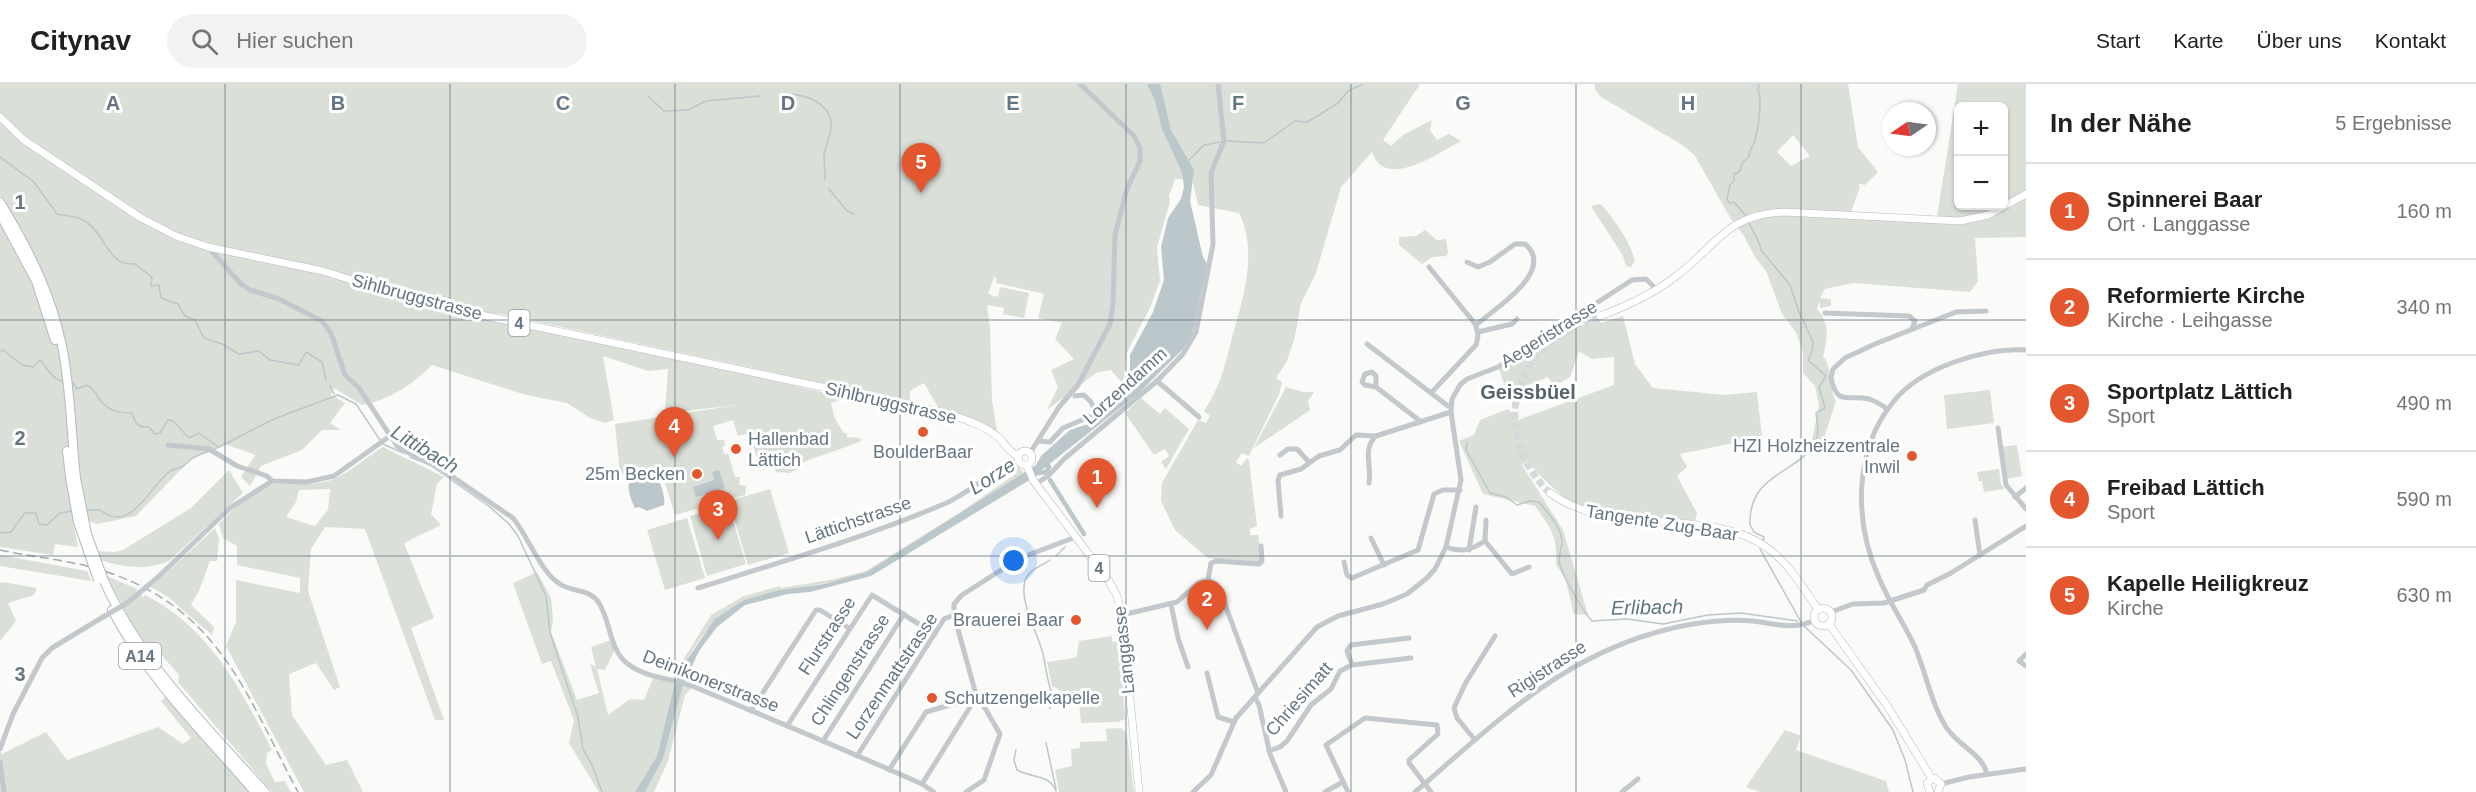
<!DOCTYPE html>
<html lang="de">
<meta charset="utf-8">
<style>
:root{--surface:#fff;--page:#f2f2f2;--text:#202124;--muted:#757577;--line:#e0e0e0;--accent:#e4572e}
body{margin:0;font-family:Arial,sans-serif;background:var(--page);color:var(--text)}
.controls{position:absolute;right:18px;top:18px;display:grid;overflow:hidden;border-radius:9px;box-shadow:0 2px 4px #0004}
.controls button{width:54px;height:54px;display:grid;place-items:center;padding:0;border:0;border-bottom:2px solid var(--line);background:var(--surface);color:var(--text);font:30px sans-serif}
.compass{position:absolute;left:1882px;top:18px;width:54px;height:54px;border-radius:50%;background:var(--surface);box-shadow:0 2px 4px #0004;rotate:257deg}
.you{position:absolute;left:1014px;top:477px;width:21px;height:21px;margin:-15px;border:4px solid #fff;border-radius:50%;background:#1a73e8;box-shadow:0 0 0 9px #1a73e833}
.badge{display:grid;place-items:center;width:39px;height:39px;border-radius:50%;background:var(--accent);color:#fff;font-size:20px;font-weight:700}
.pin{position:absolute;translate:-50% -50px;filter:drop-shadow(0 2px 3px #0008)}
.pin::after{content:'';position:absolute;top:32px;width:21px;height:18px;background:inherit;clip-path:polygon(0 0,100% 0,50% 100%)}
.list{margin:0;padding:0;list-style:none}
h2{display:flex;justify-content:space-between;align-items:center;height:78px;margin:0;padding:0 24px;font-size:26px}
h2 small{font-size:20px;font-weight:400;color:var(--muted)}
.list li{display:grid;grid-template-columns:39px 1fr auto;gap:18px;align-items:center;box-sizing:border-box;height:96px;padding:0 24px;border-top:2px solid var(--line)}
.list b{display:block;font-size:22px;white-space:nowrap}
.list p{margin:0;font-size:20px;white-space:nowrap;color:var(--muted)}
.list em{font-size:20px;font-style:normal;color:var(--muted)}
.icon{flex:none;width:33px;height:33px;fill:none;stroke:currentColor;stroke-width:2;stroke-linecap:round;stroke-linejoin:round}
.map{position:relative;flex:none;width:2026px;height:708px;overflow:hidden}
header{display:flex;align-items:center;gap:36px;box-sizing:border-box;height:84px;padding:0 30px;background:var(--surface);border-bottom:2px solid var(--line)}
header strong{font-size:28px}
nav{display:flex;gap:33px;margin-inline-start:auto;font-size:21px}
.search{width:420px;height:54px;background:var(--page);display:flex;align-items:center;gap:15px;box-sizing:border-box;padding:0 21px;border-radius:33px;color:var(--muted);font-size:22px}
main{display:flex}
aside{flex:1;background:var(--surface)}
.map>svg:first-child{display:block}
</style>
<header>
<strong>Citynav</strong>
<div class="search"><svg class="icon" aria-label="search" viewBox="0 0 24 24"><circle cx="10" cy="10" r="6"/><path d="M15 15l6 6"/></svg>Hier suchen</div>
<nav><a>Start</a><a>Karte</a><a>Über uns</a><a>Kontakt</a></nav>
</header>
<main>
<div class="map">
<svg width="2026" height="708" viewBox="0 0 2026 708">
<rect width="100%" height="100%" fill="#fafaf8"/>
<g fill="#dadfd7" fill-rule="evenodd">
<path d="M0,0H1420L1383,56L1391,62L1403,51L1432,36L1430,46L1437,56L1449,50L1461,57C1440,68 1400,97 1379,80C1376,77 1374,72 1372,68L1341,103L1316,189L1301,219L1295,252L1287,277L1276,294L1282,298L1279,310L1249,372L1242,369L1236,378L1241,382L1247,374L1249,377L1257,442L1250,445V451H1258L1261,468L1260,477L1254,479L1208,474L1175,446L1161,417L1162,399L1198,336L1206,339L1210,332L1204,327C1223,298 1225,279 1234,246C1245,209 1257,165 1239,129L1198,121L1192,95H1175L1169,112L1170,118L1157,163L1160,197L1149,226L1127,268L1123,300L1111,286L1096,289L1047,326L1058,303L1051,286L1074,275L1055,255L1062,239L1038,234L1044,210L996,199L997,195L995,194V190L988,210L998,213L1000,203L1029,209L1024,234L1003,230L1004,224L987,221L990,244L992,316L997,348L976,336L939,325L924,299L910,307V318L496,229L489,235L669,272L838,312L837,317L831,319L835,335L844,349L847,350V353L860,354L861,357C840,366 818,371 798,381V385L789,389L776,388L768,374V367L757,375L754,364L750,365L746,350L738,352L733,336L713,342L717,356H724L725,362L722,363L725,371L728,369L735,393H740L739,401L746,402L745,411L675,431L660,383L620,390L615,340L737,321L665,329L668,285L648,287L603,272L614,336L605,339L590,334L567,319L526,311L432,281C413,300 390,316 362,321L334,304L331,311L345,319L330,339L341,346H322L302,366L261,382L250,402L241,393L255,371L225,360L190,376L136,432L97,440L72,431L78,463L55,460L53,471L0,463Z"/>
<path d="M1595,0H1848L1858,63L1878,88L1865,101L1859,100L1860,103L1850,131L1937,133L1958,0H2026V153L1975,154L1978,197L1970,208L1853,199L1825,205L1820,214L1831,215V222L1820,224V216L1817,225C1830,240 1828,254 1823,272C1833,284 1828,303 1836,317L1821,363L1814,370L1810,367L1819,321L1815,302L1803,289V268L1796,248L1782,230L1766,187L1755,173L1744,152L1731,135L1695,72L1684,62L1601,13L1595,6ZM1958,22H2004V122H1958ZM1793,51L1810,72L1791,82L1777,68Z"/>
<path d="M1601,120C1615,137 1629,155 1635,177L1631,183L1626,182L1623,172L1591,122Z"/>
<path d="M1425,146L1437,156L1446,155L1448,169L1446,172L1433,173L1422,180L1399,161V153L1416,152Z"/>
<path d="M1597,229L1601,239L1623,232L1635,280L1653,304L1725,311L1757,308L1762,353L1680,370L1687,383L1677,392L1697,429L1695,437C1669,434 1585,432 1567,416C1553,404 1540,393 1528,377L1522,381L1563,446L1588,531L1574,530L1565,494L1556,481C1558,452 1551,445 1535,422L1483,410L1459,357L1474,351L1480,336L1508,325L1518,336L1614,301V273L1592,275L1579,267L1570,293L1554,302L1548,293L1528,301L1510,318L1499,285L1560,244L1576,238L1579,243L1592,237L1591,230Z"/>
<path d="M1286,303L1303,308H1314L1308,317L1310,326L1254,364Z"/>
<path d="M1990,306L1994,339L1947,345L1944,311Z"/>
<path d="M1141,314L1160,330L1165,324L1189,345L1166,385L1161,378L1169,372L1165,365L1154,371L1125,329Z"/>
<path d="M2017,361L2022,392L2006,395L2001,363Z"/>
<path d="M383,363L444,393L437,400L431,430L441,441L404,459L434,534L411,544L444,636H435L365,445L325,443L311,465L308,507L340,603L334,606L316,579L289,590L292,631L326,681L347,676L363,708H304L226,562L236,538V496L300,509V494L237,481V462L223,454L219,440C234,425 252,400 275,400C295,399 312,402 331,396C347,391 368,372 383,363ZM330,405L328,426L315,442L286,433L296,418L299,406Z"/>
<path d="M1017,382L1024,389C973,422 923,458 870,487C852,496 827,499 808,502C735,512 712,528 677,593L673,592L711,531L744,512L780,502L781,504L835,495L866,487L959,429L1017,389L1013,383Z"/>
<path d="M1999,385L2001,400L2004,405L1984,408L1982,397H1979L1977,388Z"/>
<path d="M229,386L243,409L169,477C145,487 123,483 100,476L97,467L115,468L123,466L191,424Z"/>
<path d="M770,405L789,469L748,481L729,417Z"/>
<path d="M728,420L746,480L707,492L690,432Z"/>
<path d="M687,434L705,494L665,506L647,446Z"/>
<path d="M215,444L219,455L217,477H210L199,507L191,521L214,543L212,551L168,513L151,503Z"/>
<path d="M0,471L87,487L91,497L0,482Z"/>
<path d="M537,488L551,514L553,535L551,548L577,616L599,609L590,580L596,583L591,563L611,556L615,565L605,586L597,585L608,631L630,615L644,616L654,592L675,597L657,672L635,708H599L569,659L574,636L551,577L542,580L513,499Z"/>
<path d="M107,492L137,505L136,508L143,513L145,511C209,543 241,605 272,666L267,669L266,680L275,698L285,697L291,708H272L178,598L179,591L153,561L147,562L131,539Z"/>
<path d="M2,498L37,504L34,511L8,519L16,537L0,557V499Z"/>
<path d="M1112,552V558L1120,557C1120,583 1124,609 1125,635L1118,638L1081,639L1079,619L1072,618V613L1052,602L1047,578L1074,574L1077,572L1079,557Z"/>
<path d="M683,601L691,604L685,611L668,677L654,708H645L663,675Z"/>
<path d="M166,612L249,708H0V667L2,670L46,648L67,676L158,643L183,660L191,654L161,617Z"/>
<path d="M1121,644L1127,650L1134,708H1059L1055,686L1072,682L1071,665L1080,664V658L1107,657L1106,645Z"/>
<path d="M1785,646L1801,652L1796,666L1886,697L1889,708H1760L1746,703Z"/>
</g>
<g fill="#bbc7cb">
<path d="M1147,0H1160L1171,46L1194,86L1190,117L1203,173L1207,180L1193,249L1183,265L1139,309L1028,397L871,492L810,508L788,510L745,521L717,543L699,567L683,601L663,675L645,708H635L657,672L675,598L686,577L715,535L744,516L780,506L824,500L867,488L1036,381L1041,372L1070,346L1088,340L1130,305V271L1153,228L1164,196L1161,163L1168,134L1181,115L1184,103L1182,88L1162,45L1155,17Z"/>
<path d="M719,386L725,404L696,413L693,403L714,396L712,388Z"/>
<path d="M651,388L656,389C659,397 666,412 664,421L647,427L639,423L635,424C630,414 625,400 632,392H642Z"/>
</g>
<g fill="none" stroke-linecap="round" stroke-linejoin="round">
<g stroke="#bbc7cb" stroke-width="1.5">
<path d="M789,10C806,11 830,19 831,40C832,50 825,62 824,72C824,80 825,88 825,96"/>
<path d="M648,12L664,27L688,26L706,17L760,12"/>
<path d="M1228,57L1264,59L1295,37L1307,38L1319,31L1338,19L1348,7L1363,0"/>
<path d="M0,73L34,98L57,130C66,132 78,132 85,137C106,150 107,182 135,180L152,193L151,202L159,201L161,214L178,220L185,232L195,236L204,254L222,260L239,270L259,267L270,276L299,281L306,268L322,278L326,296"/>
<path d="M1189,76L1204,61L1220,58"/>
<path d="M829,105L847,127L854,130"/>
<path d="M1747,133L1734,118L1729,119L1727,115L1730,101L1734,97V90L1739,88L1743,78L1749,73C1749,65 1754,62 1755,56C1758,44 1760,31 1760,18C1760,11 1757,7 1759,0"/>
<path d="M1749,138C1752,148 1760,156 1761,166L1790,201L1799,228L1813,258L1812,267L1808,276L1826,292L1819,303L1825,324L1816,329C1817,336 1819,345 1817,352C1806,390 1748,385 1750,441L1754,448L1764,453L1763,458"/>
<path d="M0,267L3,266L22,281L33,283L40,276C49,286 51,295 65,298"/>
<path d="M73,299L77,305L87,301C95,305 95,310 100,316C109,327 119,329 132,329C135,339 137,344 149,343L155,350L160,349L168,336L173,337L189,354L199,349L217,362"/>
<path d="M330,302L334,310"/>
<path d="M1467,359L1466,366L1490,409L1506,413L1517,421L1529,417L1539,418C1548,429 1562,444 1562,458C1562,464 1557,475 1560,481C1564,494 1583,528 1592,537L1627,535L1663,540L1708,531L1741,529L1798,537"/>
<path d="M383,360L403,369"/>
<path d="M215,365L274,335L338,311L356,320L380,356"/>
<path d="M410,373L430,381L490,423L509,440L518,452L546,512L550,549L578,633L583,665L593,683L602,708"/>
<path d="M86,426H100C131,451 149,403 169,388C172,385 178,385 182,383C186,380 189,377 193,374C198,370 205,369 210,367"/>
<path d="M0,449L11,448L25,429H36L39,440L47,441L60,429L72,427"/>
<path d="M1760,465L1801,538"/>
<path d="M1056,472L1065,463"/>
<path d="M1804,542L1851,586L1893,646L1905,676L1913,708"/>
<path d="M1050,625L1047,610L1051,607C1047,595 1046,583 1043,570C1038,549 1019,518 1025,497C1028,486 1041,482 1050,476"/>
<path d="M1046,659L1056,705"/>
<path d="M1016,666L1014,676L1017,686C1031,694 1050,690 1056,707"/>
</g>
<g stroke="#bbc7cb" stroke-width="4.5">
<path d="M1031,390L1046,388L1049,383L1046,378"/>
<path d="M1050,396L1084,450"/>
</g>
<path stroke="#d5d9db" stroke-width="7" stroke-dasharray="7 3.5" stroke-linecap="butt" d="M1550,409C1505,367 1501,299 1551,258C1565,246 1584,239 1600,232"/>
<g stroke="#b5babe" stroke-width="8">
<g id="major">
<path d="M0,33L24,56L141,134L176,152L208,163L323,187L418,217L448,224L945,329C964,335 982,340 998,353C1006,360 1008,368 1019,373"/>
<path d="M1600,232C1627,222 1652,211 1675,193C1716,163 1726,130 1784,128L1960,137L1988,131L2026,110"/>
<circle cx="1025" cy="374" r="7"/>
<path d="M1027,381L1033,396L1109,497L1117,512L1122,531L1139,708"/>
<path d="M1550,409C1613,455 1710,421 1769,465C1790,481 1803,504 1818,525"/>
<circle cx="1823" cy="533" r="9"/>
<path d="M1829,540L1888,623L1932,695"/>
<path d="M1930,708L1927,699L1934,694L1941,700L1938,708"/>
</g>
</g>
<g stroke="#b4b9bd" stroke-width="10">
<g id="highway">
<path d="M0,118C28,164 51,209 62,262C71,305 71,350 76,394"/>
<path d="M0,130L36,197L55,256"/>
<path d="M67,367L70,393"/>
<path d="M104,497C141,579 206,642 265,708"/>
<path d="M112,526C148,595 205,650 255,708"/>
</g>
</g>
<g stroke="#c3c8cc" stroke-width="5">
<path d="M208,163L241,200L250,206L279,215L322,237L331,249L345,291L359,304L397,362L406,368L431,378L513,434C528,452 541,489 560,500C574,509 589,504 599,519C611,538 609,566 628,580C646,594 671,594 692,602C769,634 846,666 922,700L934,708"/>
<path d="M1429,183L1476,241"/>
<path d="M1825,229L1909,232L1915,237L1912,245"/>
<path d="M1478,248L1512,240L1517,235"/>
<path d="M1367,260L1448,322H1451"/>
<path d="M1157,297L1199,333"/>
<path d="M1376,303L1365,301L1362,298L1365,290L1372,288L1376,292V303L1420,337"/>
<path d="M1431,309L1476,261L1478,252L1476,241C1493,226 1557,187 1525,160H1515L1490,178L1478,183L1467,178"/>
<path d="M1887,325C1882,321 1875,317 1869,315C1849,310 1837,323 1831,294L1833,285L1845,274L1875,260L1956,228L1986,227"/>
<path d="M1998,344L2006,401L2026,425"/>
<path d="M1038,357L1050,358L1063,344L1096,330L1091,318L1084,311L1075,312"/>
<path d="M168,361L209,365L237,382L267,392L272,397L307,398L334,392L390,352"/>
<path d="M1030,369L1059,323L1078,301L1110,240L1113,220L1115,151L1127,105L1140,77V64L1134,52L1080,0"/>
<path d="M1280,371L1288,365H1297L1309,378"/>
<path d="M1369,399C1372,382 1362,365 1376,352"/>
<path d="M1036,400L1049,391L1064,375L1157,297L1183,270L1196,248L1213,160L1211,89L1224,57L1218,0"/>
<path d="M2015,413L2026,404"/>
<path d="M1281,432L1278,397L1280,391L1301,385L1319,372L1340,366L1356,351L1376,352L1451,328"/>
<path d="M1975,436L1980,471"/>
<path d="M1371,454L1384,481"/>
<path d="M1485,457L1486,436"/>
<path d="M1446,463C1462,469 1471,466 1485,457L1512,490L1529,483"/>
<path d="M1469,466L1476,423"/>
<path d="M1344,478L1347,491L1352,494L1418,466L1434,410L1443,406H1460"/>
<path d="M157,494L230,424L272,397"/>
<path d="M1208,496L1216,500L1220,507L1258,609"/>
<path d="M1208,496L1211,479L1216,477L1259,480L1262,477L1261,462"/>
<path d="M698,504C781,478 864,454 944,420C971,409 991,385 1019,376"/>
<path d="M127,519L139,509"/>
<path d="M1171,520L1178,554L1188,583"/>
<path d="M1831,528L1853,520L1884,519L1924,506L1927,501L1951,489L2026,442"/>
<path d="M1122,531L1177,518L1198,499L1208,496"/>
<path d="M2026,570L2019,577L2026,582"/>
<path d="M1352,581L1347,567L1351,561L1409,554"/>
<path d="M1207,589L1218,633L1234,638"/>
<path d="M1255,613L1259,621L1270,670L1286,708"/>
<path d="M751,627L816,526H820L849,544"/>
<path d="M787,642L872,511L935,550"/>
<path d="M1475,656L1457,634L1454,624L1465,600L1495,552"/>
<path d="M823,657L904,530"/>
<path d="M0,665L13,630L42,574L52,564L103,533"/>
<path d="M1269,667L1280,663L1287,657L1311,621L1331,605L1340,587L1352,581L1411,574"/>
<path d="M857,672L944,535L954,531"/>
<path d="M0,678L4,708"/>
<path d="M889,686L926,628L963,617L971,621"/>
<path d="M1987,690C1982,669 1958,662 1946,643C1931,619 1926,589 1915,563C1904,539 1889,518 1879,494C1854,438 1853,366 1894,317C1920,284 1985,263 2026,266"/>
<path d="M922,700L977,612"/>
<path d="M1941,700L1969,693L2026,685"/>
<path d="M966,708L984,696L1000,650L975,607L954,531V520L962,511L1020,474L1076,453"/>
<path d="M1193,708L1211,691L1236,634L1317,543L1338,532L1383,520L1407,510L1427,494L1435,485L1446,463L1461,396L1451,328L1452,315L1460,301L1467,295L1498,283L1632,196L1646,195L1657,206"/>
<path d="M1325,708L1343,698"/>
<path d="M1348,708L1326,661L1365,634L1437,641L1438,650L1409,676V679L1431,708"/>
<path d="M1415,708C1502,633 1574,560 1693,540C1712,537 1732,535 1752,537C1774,539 1793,547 1815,536"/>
<path d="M1622,708L1638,695"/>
</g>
<use href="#major" stroke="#fff" stroke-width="7"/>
<use href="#highway" stroke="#fff" stroke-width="8"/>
<path stroke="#a2aab0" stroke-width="1.5" stroke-dasharray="9 4.5" stroke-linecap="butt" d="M0,466C36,474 73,476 107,488C221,526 247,613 298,708"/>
<g stroke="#b4b9bd" stroke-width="10" stroke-linecap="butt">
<g id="highway-bridge">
<path d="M70,393L78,438L98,496"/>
<path d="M76,394L87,450L104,497"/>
</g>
</g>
<g stroke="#c3c8cc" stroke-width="5">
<path d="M139,509L157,494"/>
<path d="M103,533L127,519"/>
</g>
<use href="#highway-bridge" stroke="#fff" stroke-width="8"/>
</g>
<path fill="none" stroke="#657683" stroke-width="1.5" stroke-opacity="0.55" d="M225,0V708M450,0V708M675,0V708M900,0V708M1126,0V708M1351,0V708M1576,0V708M1801,0V708M0,236H2026M0,472H2026"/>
<g fill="#e4572e" stroke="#fff" stroke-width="2">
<circle cx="923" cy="348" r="6"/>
<circle cx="736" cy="365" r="6"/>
<circle cx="1912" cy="372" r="6"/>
<circle cx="697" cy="390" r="6"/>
<circle cx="1076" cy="536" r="6"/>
<circle cx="932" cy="614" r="6"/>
</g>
<g text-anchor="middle" stroke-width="6" stroke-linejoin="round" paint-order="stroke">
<g fill="#fff" stroke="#939fa8" stroke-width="1.5">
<rect x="508.5" y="226" width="21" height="26" rx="4.5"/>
<rect x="1088.5" y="471" width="21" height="26" rx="4.5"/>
<rect x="119" y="559" width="42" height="26" rx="4.5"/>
</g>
<g font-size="16" font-weight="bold" fill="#657683">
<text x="519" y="245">4</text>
<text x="1099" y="490">4</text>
<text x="140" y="578">A14</text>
</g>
<g font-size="18" fill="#657683" stroke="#fff">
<text transform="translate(417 213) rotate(15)" y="6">Sihlbruggstrasse</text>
<text transform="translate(1549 250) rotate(-32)" y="6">Aegeristrasse</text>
<text transform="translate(1125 302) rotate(-42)" y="6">Lorzendamm</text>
<text transform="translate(891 319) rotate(13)" y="6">Sihlbruggstrasse</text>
<text transform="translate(858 436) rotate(-19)" y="6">Lättichstrasse</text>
<text transform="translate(1662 439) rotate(9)" y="6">Tangente Zug-Baar</text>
<text transform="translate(827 552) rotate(-57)" y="6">Flurstrasse</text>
<text transform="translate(1124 566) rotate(-96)" y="6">Langgasse</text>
<text transform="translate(1547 585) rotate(-33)" y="6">Rigistrasse</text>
<text transform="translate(850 586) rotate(-57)" y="6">Chlingenstrasse</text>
<text transform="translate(892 592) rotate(-56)" y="6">Lorzenmattstrasse</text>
<text transform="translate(711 597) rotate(21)" y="6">Deinikonerstrasse</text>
<text transform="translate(1299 615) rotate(-49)" y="6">Chriesimatt</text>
</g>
<g font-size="18" fill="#657683" stroke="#fff" text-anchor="end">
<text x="748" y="361" text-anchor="start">Hallenbad<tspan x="748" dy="21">Lättich</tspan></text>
<text x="1900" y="368">HZI Holzheizzentrale<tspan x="1900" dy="21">Inwil</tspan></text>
<text x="923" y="374" text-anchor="middle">BoulderBaar</text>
<text x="685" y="396">25m Becken</text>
<text x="1064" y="542">Brauerei Baar</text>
<text x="944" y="620" text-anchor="start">Schutzengelkapelle</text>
</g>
<g font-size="20" font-weight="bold" fill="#57646e" stroke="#fff">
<text x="1528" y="315">Geissbüel</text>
</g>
<g font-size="20" font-style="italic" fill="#60757c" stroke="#fff">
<text transform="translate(425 365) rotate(31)" y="7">Littibach</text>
<text transform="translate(992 392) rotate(-32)" y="7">Lorze</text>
<text transform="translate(1647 523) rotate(-1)" y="7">Erlibach</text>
</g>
</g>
<g font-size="20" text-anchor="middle" font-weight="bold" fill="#657683" stroke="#fff" stroke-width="6" stroke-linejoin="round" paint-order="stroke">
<text x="113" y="26">A</text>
<text x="338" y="26">B</text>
<text x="563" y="26">C</text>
<text x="788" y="26">D</text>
<text x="1013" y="26">E</text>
<text x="1238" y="26">F</text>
<text x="1463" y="26">G</text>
<text x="1688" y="26">H</text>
<text x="20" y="125">1</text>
<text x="20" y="361">2</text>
<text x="20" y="597">3</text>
</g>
</svg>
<div class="controls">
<button>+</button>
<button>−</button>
</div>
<svg class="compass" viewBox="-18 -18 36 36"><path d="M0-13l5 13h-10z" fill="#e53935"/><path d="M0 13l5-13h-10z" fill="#757577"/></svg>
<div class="you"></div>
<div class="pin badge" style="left:1097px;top:424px">1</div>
<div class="pin badge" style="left:1207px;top:546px">2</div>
<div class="pin badge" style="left:718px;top:456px">3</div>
<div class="pin badge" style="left:674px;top:373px">4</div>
<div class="pin badge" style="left:921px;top:109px">5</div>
</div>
<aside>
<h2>In der Nähe<small>5 Ergebnisse</small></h2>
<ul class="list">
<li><span class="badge">1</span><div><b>Spinnerei Baar</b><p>Ort · Langgasse</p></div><em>160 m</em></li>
<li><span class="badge">2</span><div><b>Reformierte Kirche</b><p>Kirche · Leihgasse</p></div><em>340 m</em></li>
<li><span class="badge">3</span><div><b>Sportplatz Lättich</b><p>Sport</p></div><em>490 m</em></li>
<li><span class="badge">4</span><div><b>Freibad Lättich</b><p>Sport</p></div><em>590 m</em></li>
<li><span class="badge">5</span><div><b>Kapelle Heiligkreuz</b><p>Kirche</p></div><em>630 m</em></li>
</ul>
</aside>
</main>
